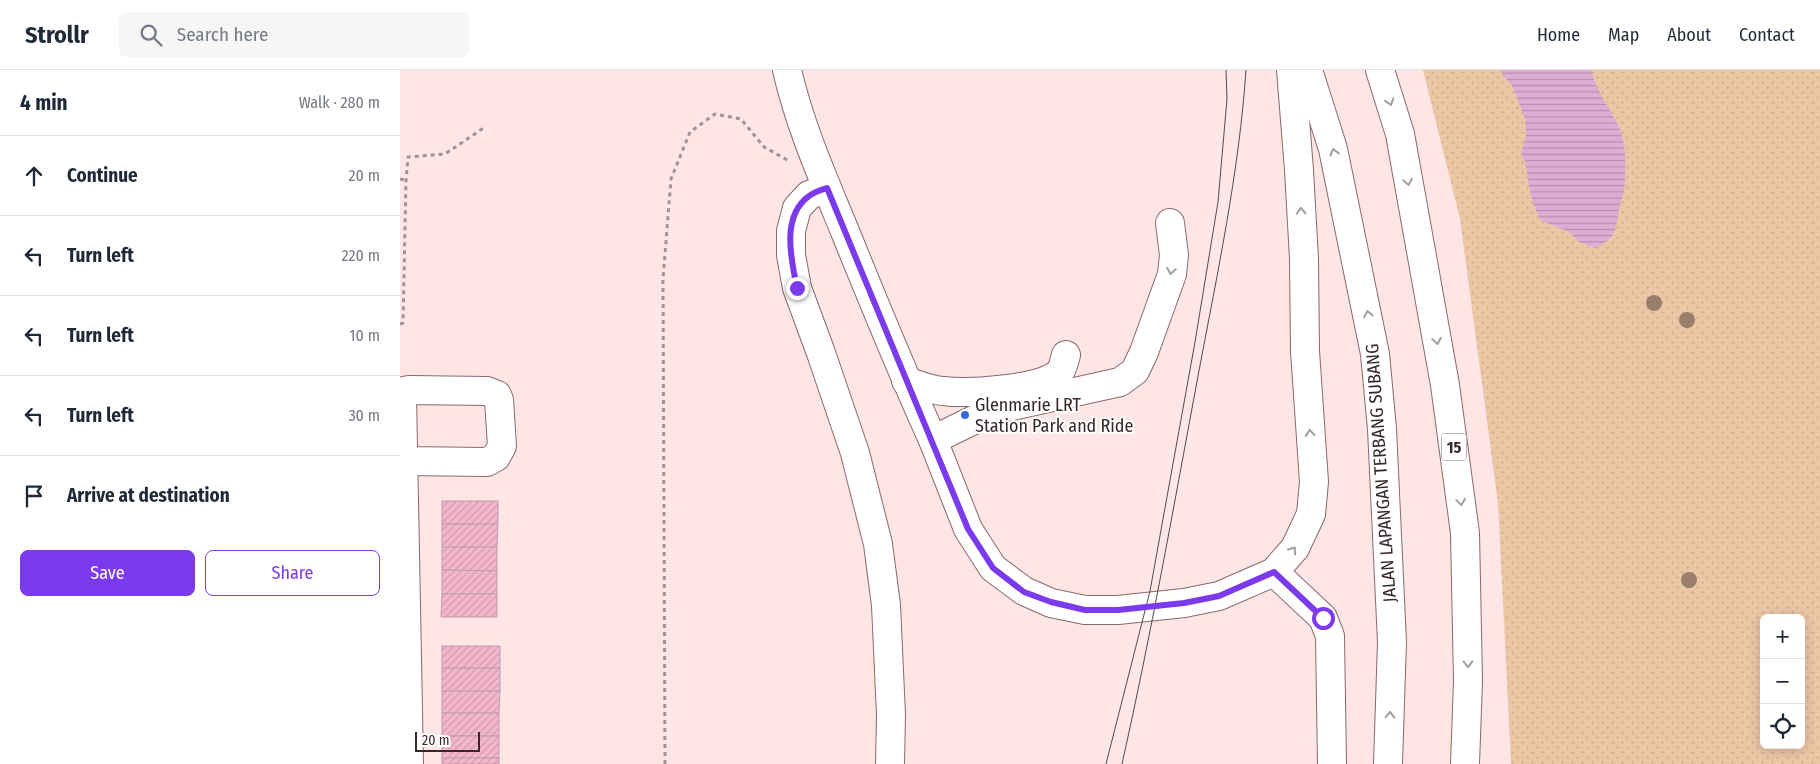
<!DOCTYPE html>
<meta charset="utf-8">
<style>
:root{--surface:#fff;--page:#f6f6f7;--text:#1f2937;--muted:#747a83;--line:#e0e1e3;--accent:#7c3aed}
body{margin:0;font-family:"Fira Sans Condensed",sans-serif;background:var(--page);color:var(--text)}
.controls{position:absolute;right:15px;bottom:15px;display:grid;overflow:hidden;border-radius:8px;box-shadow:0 2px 12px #0003}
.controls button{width:45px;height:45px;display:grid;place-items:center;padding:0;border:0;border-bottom:1px solid var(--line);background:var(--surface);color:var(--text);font:25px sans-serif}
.scale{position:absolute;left:15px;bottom:12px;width:65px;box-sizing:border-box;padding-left:5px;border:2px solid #372828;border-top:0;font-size:14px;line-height:18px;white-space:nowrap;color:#372828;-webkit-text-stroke:4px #fff;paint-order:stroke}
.stop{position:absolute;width:15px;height:15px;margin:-11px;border:4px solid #7c3aed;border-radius:50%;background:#fff}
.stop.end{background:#7c3aed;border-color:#fff;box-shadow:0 1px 5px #0008}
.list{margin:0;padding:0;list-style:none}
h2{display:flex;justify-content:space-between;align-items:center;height:65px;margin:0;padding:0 20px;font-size:21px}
h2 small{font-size:16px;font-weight:400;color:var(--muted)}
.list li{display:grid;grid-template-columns:32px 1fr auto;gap:15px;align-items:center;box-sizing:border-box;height:80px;padding:0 20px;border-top:1px solid var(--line)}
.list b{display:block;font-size:19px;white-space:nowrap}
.list em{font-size:16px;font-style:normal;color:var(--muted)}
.actions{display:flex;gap:10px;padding:15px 20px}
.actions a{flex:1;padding:11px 0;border:1px solid var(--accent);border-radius:8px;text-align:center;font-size:18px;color:var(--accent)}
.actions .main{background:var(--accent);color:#fff}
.icon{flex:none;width:28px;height:28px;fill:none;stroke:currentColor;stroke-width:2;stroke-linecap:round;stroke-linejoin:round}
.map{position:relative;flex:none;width:1420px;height:694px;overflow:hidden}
header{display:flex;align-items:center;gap:30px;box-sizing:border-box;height:70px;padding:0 25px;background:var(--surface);border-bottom:1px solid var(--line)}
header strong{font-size:24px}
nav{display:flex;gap:28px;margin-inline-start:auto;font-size:18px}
.search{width:350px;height:45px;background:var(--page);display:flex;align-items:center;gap:12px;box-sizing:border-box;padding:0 18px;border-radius:8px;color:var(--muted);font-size:19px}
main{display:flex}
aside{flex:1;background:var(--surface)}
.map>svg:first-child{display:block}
</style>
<header>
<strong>Strollr</strong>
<div class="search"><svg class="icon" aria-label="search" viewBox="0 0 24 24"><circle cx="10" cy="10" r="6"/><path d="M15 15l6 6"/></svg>Search here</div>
<nav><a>Home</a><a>Map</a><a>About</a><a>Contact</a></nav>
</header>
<main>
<aside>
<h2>4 min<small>Walk · 280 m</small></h2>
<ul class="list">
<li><svg class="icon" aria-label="ahead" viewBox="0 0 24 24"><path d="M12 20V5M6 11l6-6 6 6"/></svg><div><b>Continue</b></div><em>20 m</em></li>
<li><svg class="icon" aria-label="left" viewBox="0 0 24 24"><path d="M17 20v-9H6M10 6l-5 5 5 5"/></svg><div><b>Turn left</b></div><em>220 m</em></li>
<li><svg class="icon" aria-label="left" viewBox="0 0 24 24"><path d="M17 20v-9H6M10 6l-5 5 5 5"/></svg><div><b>Turn left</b></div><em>10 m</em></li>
<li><svg class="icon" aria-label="left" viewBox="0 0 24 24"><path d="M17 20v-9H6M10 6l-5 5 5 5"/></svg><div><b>Turn left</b></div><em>30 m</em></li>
<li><svg class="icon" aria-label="arrive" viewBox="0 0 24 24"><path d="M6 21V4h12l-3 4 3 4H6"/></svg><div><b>Arrive at destination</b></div></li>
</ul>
<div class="actions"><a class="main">Save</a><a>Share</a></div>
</aside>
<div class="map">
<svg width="1420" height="694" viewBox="0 0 1420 694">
<defs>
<pattern id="grass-dots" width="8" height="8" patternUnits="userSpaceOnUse" patternTransform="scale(1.25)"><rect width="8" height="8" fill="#ecc7a6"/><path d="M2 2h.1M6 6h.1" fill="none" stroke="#cbab8f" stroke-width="1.8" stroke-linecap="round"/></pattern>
<pattern id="water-rules" width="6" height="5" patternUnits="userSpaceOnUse" patternTransform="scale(1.25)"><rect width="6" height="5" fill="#deadd6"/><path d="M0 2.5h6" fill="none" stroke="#b58dae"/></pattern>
<pattern id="building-hatch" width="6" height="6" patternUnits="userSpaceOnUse" patternTransform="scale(1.25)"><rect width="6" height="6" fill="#f4b6cd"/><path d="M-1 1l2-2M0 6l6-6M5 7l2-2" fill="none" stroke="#d29cb0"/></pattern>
</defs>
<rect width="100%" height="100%" fill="#fee6e6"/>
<path fill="url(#grass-dots)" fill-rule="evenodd" d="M1023,0H1420V694H1111L1098,433L1060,149ZM1364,548H1401V675H1364Z"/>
<path fill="url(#water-rules)" d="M1101,0H1191C1196,21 1209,37 1218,55C1227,74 1226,100 1224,120C1223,127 1220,133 1219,139C1215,161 1217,168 1195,178L1179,172L1169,162L1142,151L1137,143L1131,127L1125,91L1121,84L1126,66L1125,49L1112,15L1104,7Z"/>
<g fill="url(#building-hatch)" stroke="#bf9ca9">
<rect x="42" y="431" width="56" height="23"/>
<path d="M42,454H98L97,477H42Z"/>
<path d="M42,477H97V501L42,500Z"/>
<path d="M42,500L97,501V524H42Z"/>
<path d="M42,524H97V547H41Z"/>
<rect x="42" y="576" width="58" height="22"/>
<rect x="42" y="598" width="58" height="23"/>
<path d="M42,621H100L99,643H42Z"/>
<rect x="42" y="643" width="57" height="23"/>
<rect x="42" y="666" width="57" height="22"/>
<rect x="42" y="688" width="57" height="6"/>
</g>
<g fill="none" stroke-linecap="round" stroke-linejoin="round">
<g stroke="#8b6869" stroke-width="30">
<g id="minor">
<path d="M387,0C400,57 424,110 446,164C474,233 502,302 533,370L594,340L720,312L735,301L744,282L772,204L774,185L770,153"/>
<path d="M427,118L409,125L397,138L391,161V185L397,218L421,283L455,383L478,474L486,535L491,645L490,694"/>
<path d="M506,311C518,315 531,320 543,321C568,324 640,320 659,303C663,299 664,291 666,285"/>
<path d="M2,391L87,392L96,387L102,376L99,330L97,325L87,321L9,320L4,321L2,325L9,694"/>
<path d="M874,502L923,548L930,566L932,694"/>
</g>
</g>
<g stroke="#8b6869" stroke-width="30">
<g id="major">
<path d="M908,0L933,79L975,284L982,359L992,572L988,694"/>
<path d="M980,0L1000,64L1045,315L1065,463L1068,611L1065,694"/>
<path d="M533,370L568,459L593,498L624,521L651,533L685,540H718L784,533L819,526L874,502L895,478L911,444L914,412L905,281L904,189L899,100L891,0"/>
</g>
</g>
<g stroke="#a59191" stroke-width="3" stroke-dasharray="4 4" stroke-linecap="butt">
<path d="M0,109L6,110"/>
<path d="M0,254L3,253L6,110L8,87L45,84L85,57"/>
<path d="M265,694L263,209L271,109L290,62L315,44L341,49L364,77L389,91"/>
</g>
<use href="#minor" stroke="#fff" stroke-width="28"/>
<use href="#major" stroke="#fff" stroke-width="28"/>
<g stroke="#574747" stroke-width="1">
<path d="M706,694L750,521L795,272L818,132L827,29L826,0"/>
<path d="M722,694C751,565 774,435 798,306C817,205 839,103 846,0"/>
</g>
</g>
<g fill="#997e6b">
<circle cx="1254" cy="233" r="8"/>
<circle cx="1287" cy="250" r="8"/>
<circle cx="1289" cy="510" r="8"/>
</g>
<defs><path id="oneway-chevron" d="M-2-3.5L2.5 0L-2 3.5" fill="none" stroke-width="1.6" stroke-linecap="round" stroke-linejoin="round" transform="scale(1.25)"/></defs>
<g stroke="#a59e9e">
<use href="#oneway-chevron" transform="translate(990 32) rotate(73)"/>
<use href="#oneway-chevron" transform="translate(934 82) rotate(-104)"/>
<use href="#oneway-chevron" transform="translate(1008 112) rotate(80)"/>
<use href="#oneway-chevron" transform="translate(901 141) rotate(-93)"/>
<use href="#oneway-chevron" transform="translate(771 201) rotate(100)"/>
<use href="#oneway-chevron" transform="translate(968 244) rotate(-101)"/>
<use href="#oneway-chevron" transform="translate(1037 271) rotate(80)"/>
<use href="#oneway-chevron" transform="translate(910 363) rotate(-95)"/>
<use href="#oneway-chevron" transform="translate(1061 432) rotate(82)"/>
<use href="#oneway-chevron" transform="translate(893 480) rotate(-54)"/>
<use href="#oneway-chevron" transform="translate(1068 594) rotate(89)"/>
<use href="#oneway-chevron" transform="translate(990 645) rotate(-88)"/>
</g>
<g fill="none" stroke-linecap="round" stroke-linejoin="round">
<path stroke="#7c3aed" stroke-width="6" d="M397,218C391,189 381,146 409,126C414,122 421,120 427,118L568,459L593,498L624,522L651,532L685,540H718L784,533L819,526L874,502L923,548"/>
</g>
<circle fill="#3669d8" stroke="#fff" stroke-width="2" cx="565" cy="345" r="5"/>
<g text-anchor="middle" stroke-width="4" stroke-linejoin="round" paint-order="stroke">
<rect fill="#fff" stroke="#736868" stroke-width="1" x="1041.5" y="363.5" width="25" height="27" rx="4"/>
<g font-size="16" font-weight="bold" fill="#372828">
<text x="1054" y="383">15</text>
</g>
<g font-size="18" fill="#372828" stroke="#fff" text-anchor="start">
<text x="575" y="341">Glenmarie LRT<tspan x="575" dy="21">Station Park and Ride</tspan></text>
</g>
<g font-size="18" fill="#372828" stroke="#fff">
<text transform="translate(981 403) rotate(-94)" y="6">JALAN LAPANGAN TERBANG SUBANG</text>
</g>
</g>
</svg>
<div class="controls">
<button>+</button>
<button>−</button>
<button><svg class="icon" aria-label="locate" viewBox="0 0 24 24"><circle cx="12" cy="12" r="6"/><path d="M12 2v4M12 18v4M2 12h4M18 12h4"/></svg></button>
</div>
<div class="scale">20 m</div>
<div class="stop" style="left:923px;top:548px"></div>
<div class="stop end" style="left:397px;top:218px"></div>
</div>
</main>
